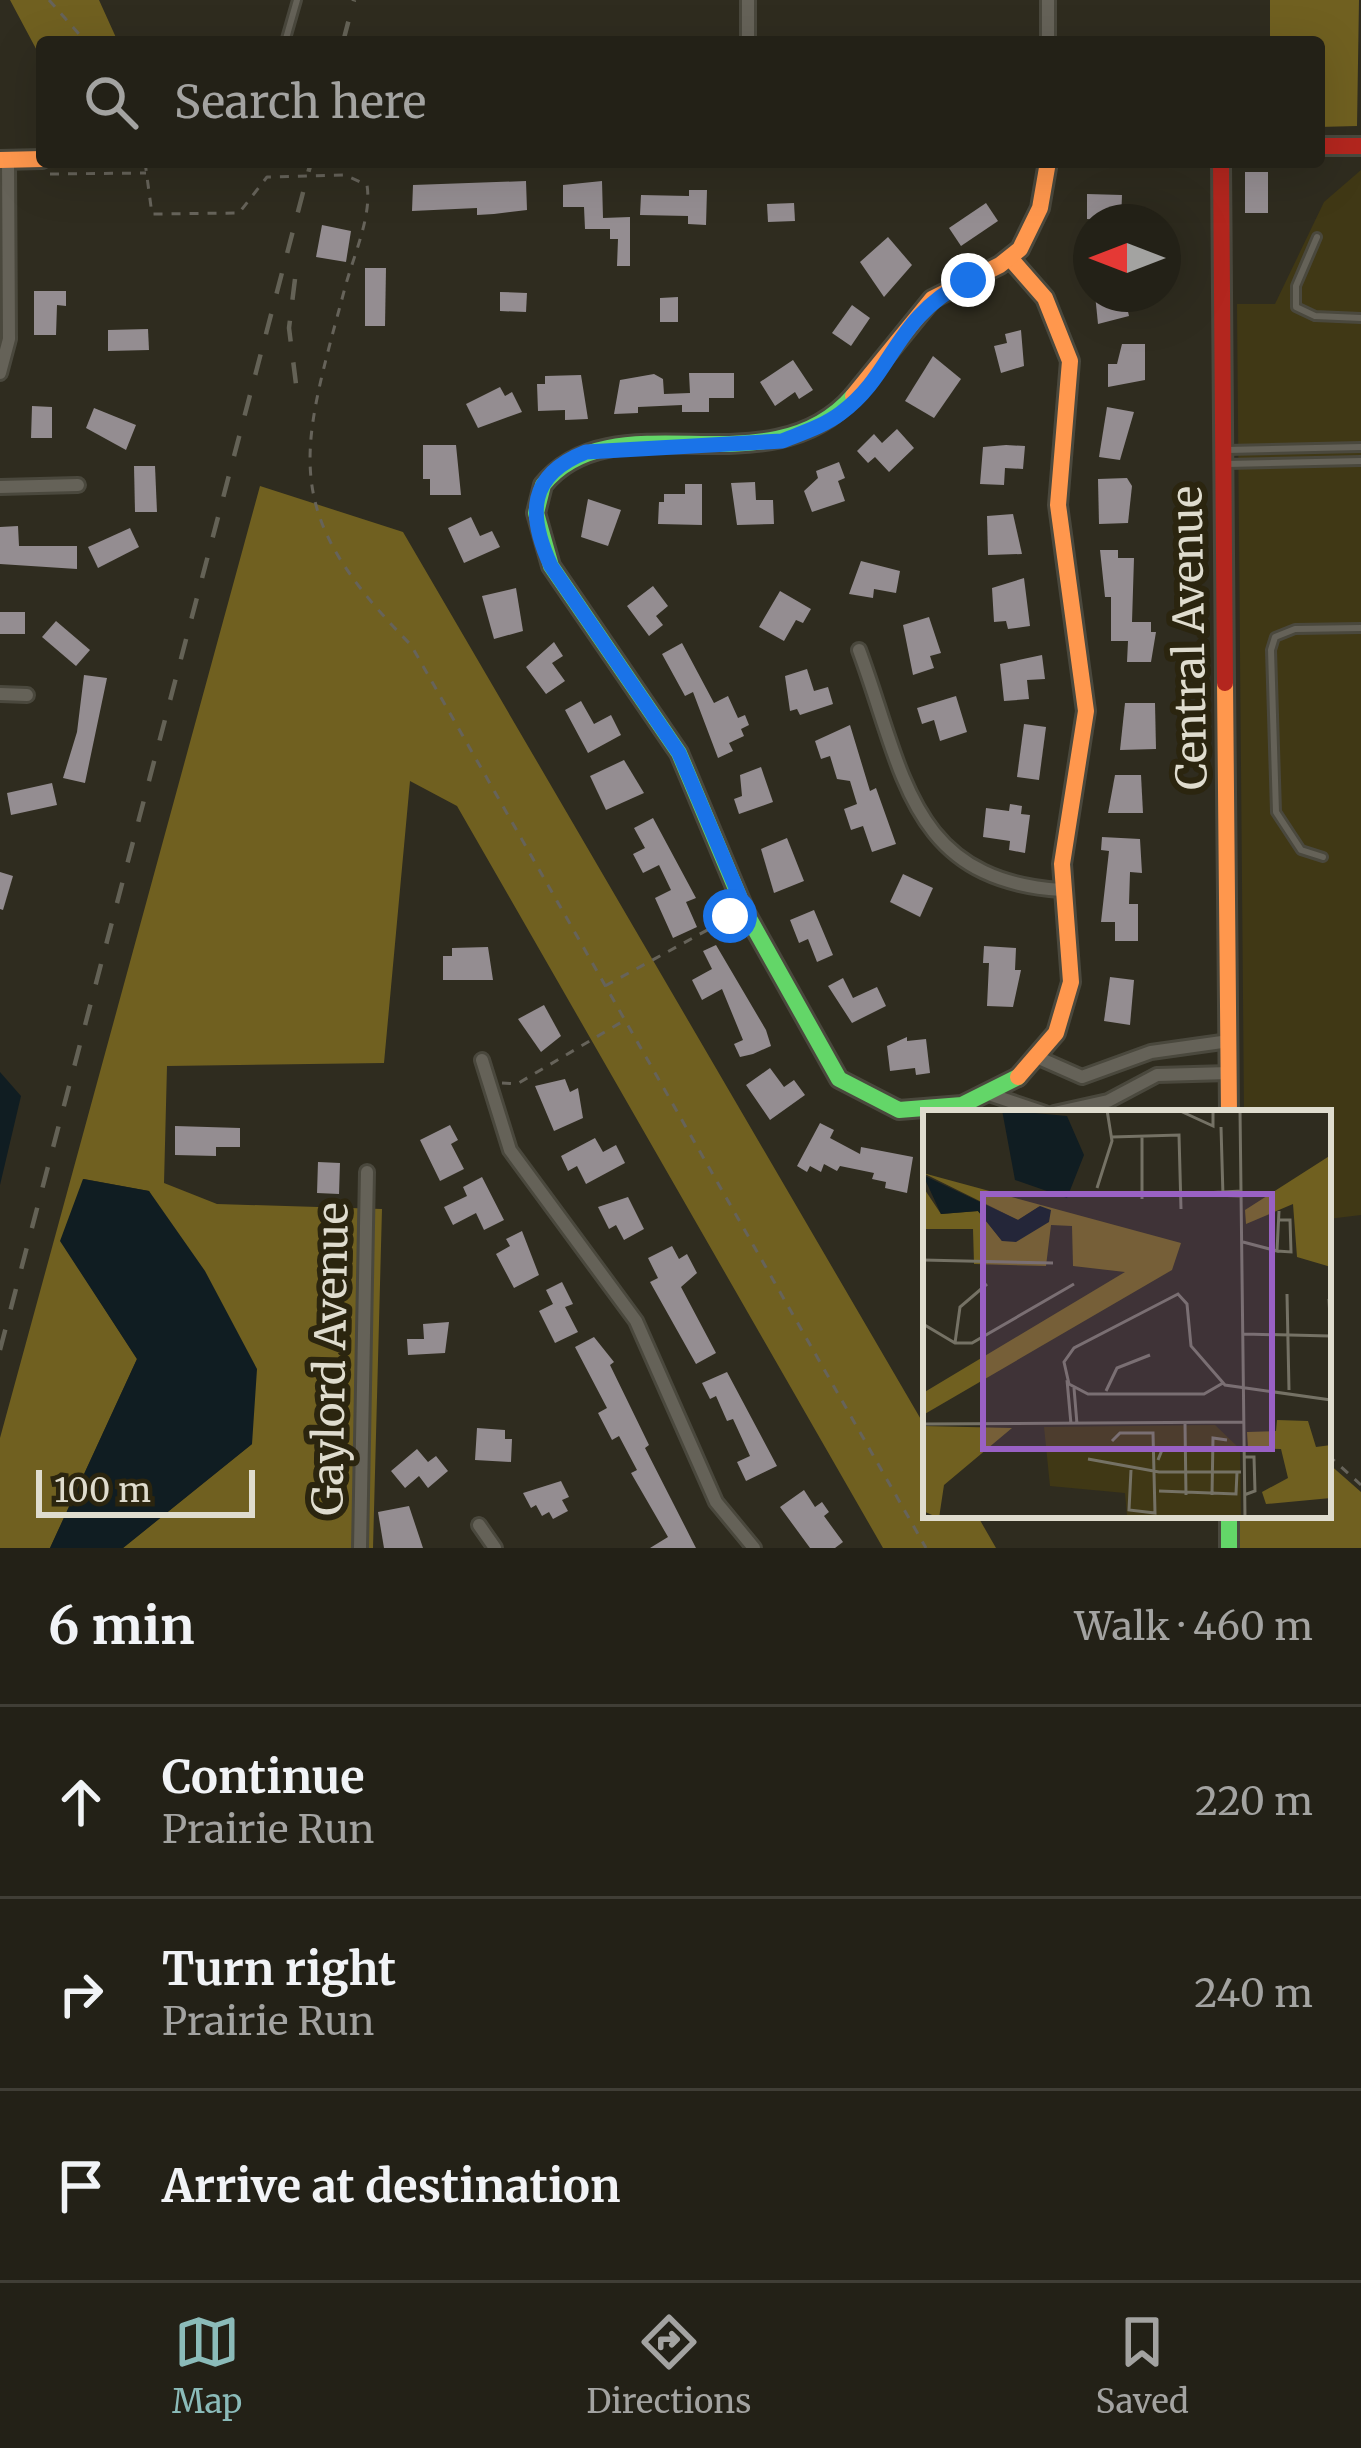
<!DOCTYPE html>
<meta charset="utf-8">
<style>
:root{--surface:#232117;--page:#2f2e24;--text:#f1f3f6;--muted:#a3a3a1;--line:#403e36;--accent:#8bbbb9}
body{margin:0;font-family:Merriweather,serif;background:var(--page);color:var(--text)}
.compass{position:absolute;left:1073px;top:204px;width:108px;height:108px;border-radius:50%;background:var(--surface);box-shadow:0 12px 48px #0002;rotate:270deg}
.scale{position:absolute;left:36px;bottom:30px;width:219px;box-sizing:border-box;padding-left:12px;border:6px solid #dfdcce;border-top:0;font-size:33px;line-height:42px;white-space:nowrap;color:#dfdcce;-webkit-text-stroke:9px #2b250f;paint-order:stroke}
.stop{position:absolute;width:36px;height:36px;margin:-27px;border:9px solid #1a73e8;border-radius:50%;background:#fff}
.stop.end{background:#1a73e8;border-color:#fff;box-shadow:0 3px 12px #0008}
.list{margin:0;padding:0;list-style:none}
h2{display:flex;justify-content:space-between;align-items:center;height:156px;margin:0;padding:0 48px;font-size:51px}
h2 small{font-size:39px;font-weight:400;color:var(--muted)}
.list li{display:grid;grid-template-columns:78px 1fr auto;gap:36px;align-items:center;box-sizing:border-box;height:192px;padding:0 48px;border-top:3px solid var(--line)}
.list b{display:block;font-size:45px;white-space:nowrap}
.list p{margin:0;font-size:39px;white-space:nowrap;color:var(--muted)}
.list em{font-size:39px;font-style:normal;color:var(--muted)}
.icon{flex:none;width:66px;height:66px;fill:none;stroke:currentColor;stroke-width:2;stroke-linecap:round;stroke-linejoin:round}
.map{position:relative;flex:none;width:1361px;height:1548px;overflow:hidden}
.search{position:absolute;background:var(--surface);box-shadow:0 12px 48px #0002;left:36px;right:36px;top:36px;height:132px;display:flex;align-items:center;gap:30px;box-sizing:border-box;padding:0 42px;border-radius:12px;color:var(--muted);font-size:45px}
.sheet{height:732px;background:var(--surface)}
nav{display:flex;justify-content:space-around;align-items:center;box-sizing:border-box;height:168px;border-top:3px solid var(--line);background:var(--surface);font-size:33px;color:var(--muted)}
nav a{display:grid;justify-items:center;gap:6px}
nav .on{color:var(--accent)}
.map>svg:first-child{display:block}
</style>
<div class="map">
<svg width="1361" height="1548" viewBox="0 0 1361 1548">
<rect width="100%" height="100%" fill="#2f2c1f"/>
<path fill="#403815" d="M1361,170V1215L1328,1219V1113H1244L1237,304H1275L1324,202Z"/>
<g fill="#706020">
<path d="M10,0H99L118,42H42V60Z"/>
<path d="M1270,0H1359L1357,126L1319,127V42H1270Z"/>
<path d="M260,486L403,532L926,1428V1515H977L996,1548H883L457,806L410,781L384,1063L167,1066L164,1183L217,1204L382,1209L373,1548H123L252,1444L149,1191L84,1179L61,1241L137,1359L50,1548H0V1438Z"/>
<path d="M1328,1463L1361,1492V1548H1238V1515H1328Z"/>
</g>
<g fill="#101d22">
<path d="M0,1072L21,1096L0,1185Z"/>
<path d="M83,1179L149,1191L205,1271L257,1369L252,1444L123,1548H50L137,1359L60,1241Z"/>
</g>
<g fill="#948d91">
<rect x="1245" y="172" width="23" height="41"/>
<path d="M526,181L527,210L494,214L477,215V208L412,211L413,185Z"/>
<path d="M602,181L603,218L630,217V266H617L618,239H610V229H585L584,207H563V185Z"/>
<path d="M689,190H707L706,225L688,224V216L640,215L641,195L689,196Z"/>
<path d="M1087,194L1122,195L1121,222L1087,219Z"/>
<path d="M794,203L795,221L768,222L767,204Z"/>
<path d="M986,203L998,221L961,246L949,228Z"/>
<path d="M322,225L351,231L346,262L316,257Z"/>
<path d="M888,237L912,265L884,297L860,262Z"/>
<path d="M365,268H386L385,326H365Z"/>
<path d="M34,291H66V306L57,305L56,335H34Z"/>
<path d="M500,292L527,293L526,312L500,311Z"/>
<path d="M1095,294H1124L1129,316L1098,324Z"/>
<path d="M678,297V322H660V298Z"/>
<path d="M852,305L870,318L851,346L832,333Z"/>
<path d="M148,329L149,350L108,351V330Z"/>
<path d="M1021,330L1024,366L1001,373L994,346L1007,343L1005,334Z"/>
<path d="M1122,344H1145V380L1108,387V364H1117Z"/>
<path d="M933,356L961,379L934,418L905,401Z"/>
<path d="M793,360L813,390L799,399L795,392L775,406L760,382Z"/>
<path d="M689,373H734V398H709V412H682V405L638,407V413L614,414L620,380L654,374L663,379L664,394L690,393Z"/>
<path d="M581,375L588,419L565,420V410L538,411L537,384H545V376Z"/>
<path d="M500,387L505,396L512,392L522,412L478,428L466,404Z"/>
<path d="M32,406L52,407V438H31Z"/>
<path d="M1107,407L1134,412L1120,460L1099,457Z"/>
<path d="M94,408L136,425L126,450L86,428Z"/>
<path d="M897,429L914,448L889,472L875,457L868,463L857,451L874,434L882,443Z"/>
<path d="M423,445H456L461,495H430V479H423Z"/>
<path d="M1006,445L1025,446L1023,469L1005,468L1004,485L980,484L983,447Z"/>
<path d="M839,462L845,478L838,481L845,501L812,512L804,491L818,478L816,471Z"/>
<path d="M134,466H155L157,512H135Z"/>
<path d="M1127,478L1132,486L1128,523L1099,524L1098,479Z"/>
<path d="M755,482L756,500H773L774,524L737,525L731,483Z"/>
<path d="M685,484H702V525L658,524L659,502H664V494H685Z"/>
<path d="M588,499L621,510L608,546L581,537Z"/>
<path d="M1013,514L1022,554L988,555L987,516Z"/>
<path d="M471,517L480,536L492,531L500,547L464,563L448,528Z"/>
<path d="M18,526L19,546H77V569L0,564V527Z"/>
<path d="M130,528L139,547L98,568L88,547Z"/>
<path d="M1100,550H1118V558H1134L1132,622H1151V632H1156L1151,662H1127L1128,641H1111V597H1105Z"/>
<path d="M861,561L900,571L896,593L874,589L873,598L849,594Z"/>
<path d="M1024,578L1030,626L1008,629L1006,621L994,622L992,588Z"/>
<path d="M653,586L668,606L656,616L663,625L649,636L627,606Z"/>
<path d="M516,588L523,631L494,639L482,596Z"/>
<path d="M780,591L811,609L803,623L796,620L784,641L759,627Z"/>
<rect x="0" y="612" width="25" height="22"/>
<path d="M929,617L941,653L930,656L934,668L913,675L903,625Z"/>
<path d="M56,621L90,650L76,666L42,637Z"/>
<path d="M554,642L563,656L552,663L565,681L546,694L526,667Z"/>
<path d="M682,643L714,703L728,696L738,718L745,715L749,725L741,729L744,736L729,743L733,751L718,758L693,692L685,696L662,654Z"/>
<path d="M1042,655L1045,679L1027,680L1029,699L1004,701L1000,664Z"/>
<path d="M807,669L814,691L828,687L833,704L800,715L797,709L790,711L785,676Z"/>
<path d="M84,675L107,678L85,783L63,778L77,732Z"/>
<path d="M956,696L967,732L940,741L934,720L922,724L917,708Z"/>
<path d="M581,701L594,724L611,715L621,735L588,753L565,710Z"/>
<path d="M1125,703H1155L1156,749L1120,750Z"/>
<path d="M1024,724L1046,727L1039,780L1017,777Z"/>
<path d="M850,725L870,791L876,788L896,844L872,852L863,826L851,830L844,809L857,804L850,781L837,779L830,756L821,759L815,741Z"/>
<path d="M624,760L644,793L606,810L590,776Z"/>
<path d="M761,767L773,802L739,814L734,799L742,796L740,775Z"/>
<path d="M1115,775H1141L1143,813H1108Z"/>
<path d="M52,783L57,805L11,815L7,793Z"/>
<path d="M1010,804L1022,806L1021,814L1030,815L1025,853L1009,850L1010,841L983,837L986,808L1009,811Z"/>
<path d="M653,818L696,898L686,902L697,927L673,938L655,898L671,890L659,865L643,873L633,854L645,848L634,828Z"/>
<path d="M1102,837L1140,839L1142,873L1130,872L1129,904H1138V941H1115V922H1101L1109,851L1101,850Z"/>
<path d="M787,838L804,881L774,893L761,849Z"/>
<path d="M0,872L13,876L3,910L0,909Z"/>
<path d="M903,874L933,888L920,917L890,902Z"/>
<path d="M814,910L833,955L817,962L808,939L799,943L790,920Z"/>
<path d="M716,945L766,1030L771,1046L753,1054L740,1057L734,1044L743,1040L722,989L702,1000L692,980L712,969L703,951Z"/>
<path d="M984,946L1016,948L1015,970H1021L1013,1007L987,1006L989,963H983Z"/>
<path d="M488,947L493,980H443V956H452V948Z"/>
<path d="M1110,977L1134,980L1130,1025L1104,1021Z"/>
<path d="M843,978L853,998L877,987L886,1006L852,1023L828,986Z"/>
<path d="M544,1005L561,1036L541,1052L518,1019Z"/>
<path d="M907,1037V1041L926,1039L930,1073L916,1075L915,1068L890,1071L887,1046Z"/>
<path d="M770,1068L784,1087L794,1080L805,1095L770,1120L746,1085Z"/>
<path d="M565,1079L570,1092L578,1088L583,1118L554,1131L535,1086Z"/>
<path d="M820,1123L834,1130L830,1138L860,1154L861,1147L913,1157L907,1193L885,1188L886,1182L872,1179L874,1173L840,1166L837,1171L824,1164L821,1172L810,1166L807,1172L797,1166Z"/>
<path d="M450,1125L458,1140L451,1144L464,1169L440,1181L420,1140Z"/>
<path d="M175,1126L240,1128V1147H216V1156L175,1155Z"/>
<path d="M595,1138L603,1152L616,1145L625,1163L586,1184L577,1166L568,1171L561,1156Z"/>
<path d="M318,1162L340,1163L339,1194L317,1193Z"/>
<path d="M482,1177L504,1220L484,1230L476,1213L453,1225L444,1207L467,1196L463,1187Z"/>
<path d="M628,1197L644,1229L624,1240L616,1225L609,1229L598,1207Z"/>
<path d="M522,1231L539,1275L514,1288L496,1254L510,1246L506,1239Z"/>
<path d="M672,1246L679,1259L687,1254L697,1273L681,1287L716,1353L696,1364L650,1282L658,1278L648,1258Z"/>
<path d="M562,1282L573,1304L565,1307L578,1332L555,1343L539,1311L553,1304L546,1290Z"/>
<path d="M449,1322L445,1353L408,1355L407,1339H424L423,1324Z"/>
<path d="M594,1337L614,1362L610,1365L649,1445L645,1448L696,1548H650L668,1537L631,1473L637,1470L619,1436L612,1440L598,1413L607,1408L575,1347Z"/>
<path d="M727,1372L777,1466L746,1481L737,1462L750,1456L733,1419L727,1421L716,1396L710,1399L702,1383Z"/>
<path d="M477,1428L505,1430V1439H512L511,1462L475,1460Z"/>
<path d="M417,1449L428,1462L436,1456L448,1471L428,1488L419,1476L405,1488L391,1471Z"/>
<path d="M561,1481L569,1497L562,1500L568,1511L553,1519L549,1512L542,1516L536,1505L531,1508L523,1493Z"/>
<path d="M804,1490L815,1507L822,1502L829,1512L824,1516L843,1542L835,1548H810L780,1507Z"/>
<path d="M409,1506L423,1548H384L378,1512Z"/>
</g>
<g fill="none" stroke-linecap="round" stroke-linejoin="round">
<g stroke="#4a483d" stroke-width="12">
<g id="lane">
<path d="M285,42L297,0"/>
<path d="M1317,237L1296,286V307L1315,316L1361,318"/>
<path d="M1227,450L1361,447"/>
<path d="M1227,464L1361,461"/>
<path d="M1323,857L1301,850L1276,812L1271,650L1275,637L1295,629L1361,628"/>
</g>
</g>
<g stroke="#4a483d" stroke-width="18">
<g id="street">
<path d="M748,0V42"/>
<path d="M1048,42V0"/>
<path d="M0,373L9,339L8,160"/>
<path d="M0,487L78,485"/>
<path d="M859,650C904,771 909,880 1061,890"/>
<path d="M0,694L27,695"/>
<path d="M1039,1058L1082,1077L1151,1052L1229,1041"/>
<path d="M482,1060L510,1150L636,1321L716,1502L754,1548"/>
<path d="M992,1095L1045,1113"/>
<path d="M1054,1113L1108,1101L1157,1075L1229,1073"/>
<path d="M479,1525L495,1548"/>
<path d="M360,1548L367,1172"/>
</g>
</g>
<g stroke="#4a483d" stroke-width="22">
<g id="fast">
<path d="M853,396C769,493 614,397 543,485L536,513L551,566L679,753L746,913L839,1079L899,1110L962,1105L1018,1077"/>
<path d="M1229,1515V1548"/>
</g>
</g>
<g stroke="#4a483d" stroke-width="22">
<g id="slow">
<path d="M0,160L42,159"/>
<path d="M1010,258L1045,298L1070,361L1058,505L1086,711L1062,864L1071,982L1056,1033L1018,1077"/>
<path d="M853,396L932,299L1000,265L1020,249L1040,208L1048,162"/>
<path d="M1225,683L1229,1113"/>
</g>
</g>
<g stroke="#4a483d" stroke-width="22">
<g id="jam">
<path d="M1319,146H1361"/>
<path d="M1221,162L1225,683"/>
</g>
</g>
<g stroke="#66635a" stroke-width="3" stroke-dasharray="9 9" stroke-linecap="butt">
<path d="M49,0L86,42"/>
<path d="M145,162L152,214L239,213L267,177L345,175L367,185C372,215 354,255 346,284C300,456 277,509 411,645L926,1548"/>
<path d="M50,174L146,173"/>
<path d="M605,986L733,916"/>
<path d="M502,1083L517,1084L625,1020"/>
<path d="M1328,1455L1361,1485"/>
</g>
<use href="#lane" stroke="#656258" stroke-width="6"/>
<use href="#street" stroke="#656258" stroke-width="12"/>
<use href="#fast" stroke="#63d668" stroke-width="16"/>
<use href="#slow" stroke="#ff974d" stroke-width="16"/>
<use href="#jam" stroke="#b3261e" stroke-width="16"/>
<g stroke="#646256" stroke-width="4.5" stroke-dasharray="21 21" stroke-linecap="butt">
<path d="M343,42L354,0"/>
<path d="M295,279L289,328L298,400"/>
<path d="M0,1350L311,162"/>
</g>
</g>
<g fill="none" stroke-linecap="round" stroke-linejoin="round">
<path stroke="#1a73e8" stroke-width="15" d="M730,916L745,909L679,753L551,566C527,514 528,475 586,452L782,441C802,433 824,426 841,413C895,373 892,319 968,280"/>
</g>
<g text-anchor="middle" stroke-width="12" stroke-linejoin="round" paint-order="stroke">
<g font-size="42" fill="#dfdcce" stroke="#2b250f">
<text transform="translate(1189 638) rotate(-91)" y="15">Central Avenue</text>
<text transform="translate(330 1359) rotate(-89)" y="15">Gaylord Avenue</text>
</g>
</g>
<g transform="translate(923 1110)">
<rect width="408" height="408" fill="#2f2c1f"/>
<path d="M292,315L317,339L318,408L204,406L202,383L127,376L121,317Z" fill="#403815"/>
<path d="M408,45V157L374,147L370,94L323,114L322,100ZM0,63L258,133L249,160L0,305V283L202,162L150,156L149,116L128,115L123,156L51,154L50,119H0V77L18,104L55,101L79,131L117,96L95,110ZM354,310L385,311L393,337L408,335V388L343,394L339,382L365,368L358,339L325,338L324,322L353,321ZM0,316L89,318L21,375L16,408L0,401Z" fill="#706020"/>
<path d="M79,0L144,6L161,45L144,88L92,70ZM0,65L95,110L117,96L128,100L126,112L93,132L79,131L55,101L18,104Z" fill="#101d22"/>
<path fill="none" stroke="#757265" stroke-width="3" d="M255,0L290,16V0M317,0L322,408M317,1H408M298,17L300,86M189,27L256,25L258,99M174,78L189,31L184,0M281,83L319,81M258,84L319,86M219,89V26M320,132L354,141L356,101M354,141L368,142L367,110H356M0,150L130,153M364,184L366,280M406,189L408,227M0,214L32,233H49L151,174M321,224L407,226M32,233L37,197L64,174M144,270L148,314M300,273L281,284H165L146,274L141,252L151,238L255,184L264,194L268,236L302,275L408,290M151,278L154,314M183,281L194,258L227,245M262,313L263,385M0,314L321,312M189,331L197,323H230L232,403L206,400L208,360M321,347H331L332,381L321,385M165,349L236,362H318M235,350L239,340H289M236,381L313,384L314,362M289,385L290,328L304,330"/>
<path fill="#9961c4" fill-opacity="0.15" stroke="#9961c4" stroke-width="6" d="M60,84H349V339H60Z"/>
<rect width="408" height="408" fill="none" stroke="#dfdcce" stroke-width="6"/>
</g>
</svg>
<svg class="compass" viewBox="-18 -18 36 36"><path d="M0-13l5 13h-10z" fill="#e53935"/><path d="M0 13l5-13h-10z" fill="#a3a3a1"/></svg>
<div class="scale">100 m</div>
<div class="stop" style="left:730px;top:916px"></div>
<div class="stop end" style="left:968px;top:280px"></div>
<div class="search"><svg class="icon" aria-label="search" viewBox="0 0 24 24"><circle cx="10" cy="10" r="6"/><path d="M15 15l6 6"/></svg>Search here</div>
</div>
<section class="sheet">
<h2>6 min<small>Walk · 460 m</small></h2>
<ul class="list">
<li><svg class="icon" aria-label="ahead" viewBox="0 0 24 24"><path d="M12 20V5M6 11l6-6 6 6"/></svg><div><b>Continue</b><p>Prairie Run</p></div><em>220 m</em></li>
<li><svg class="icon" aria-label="right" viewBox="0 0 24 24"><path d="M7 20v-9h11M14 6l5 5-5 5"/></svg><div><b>Turn right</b><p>Prairie Run</p></div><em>240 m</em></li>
<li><svg class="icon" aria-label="arrive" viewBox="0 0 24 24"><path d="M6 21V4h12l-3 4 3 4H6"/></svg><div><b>Arrive at destination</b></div></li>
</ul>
</section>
<nav>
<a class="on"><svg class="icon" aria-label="map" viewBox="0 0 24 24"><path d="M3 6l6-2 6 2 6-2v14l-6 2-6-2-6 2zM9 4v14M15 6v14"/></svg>Map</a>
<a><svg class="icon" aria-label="directions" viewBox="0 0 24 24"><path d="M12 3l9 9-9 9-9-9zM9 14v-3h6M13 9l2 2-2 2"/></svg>Directions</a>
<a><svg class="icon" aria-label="saved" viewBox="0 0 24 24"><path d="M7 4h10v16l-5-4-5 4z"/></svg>Saved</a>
</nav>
